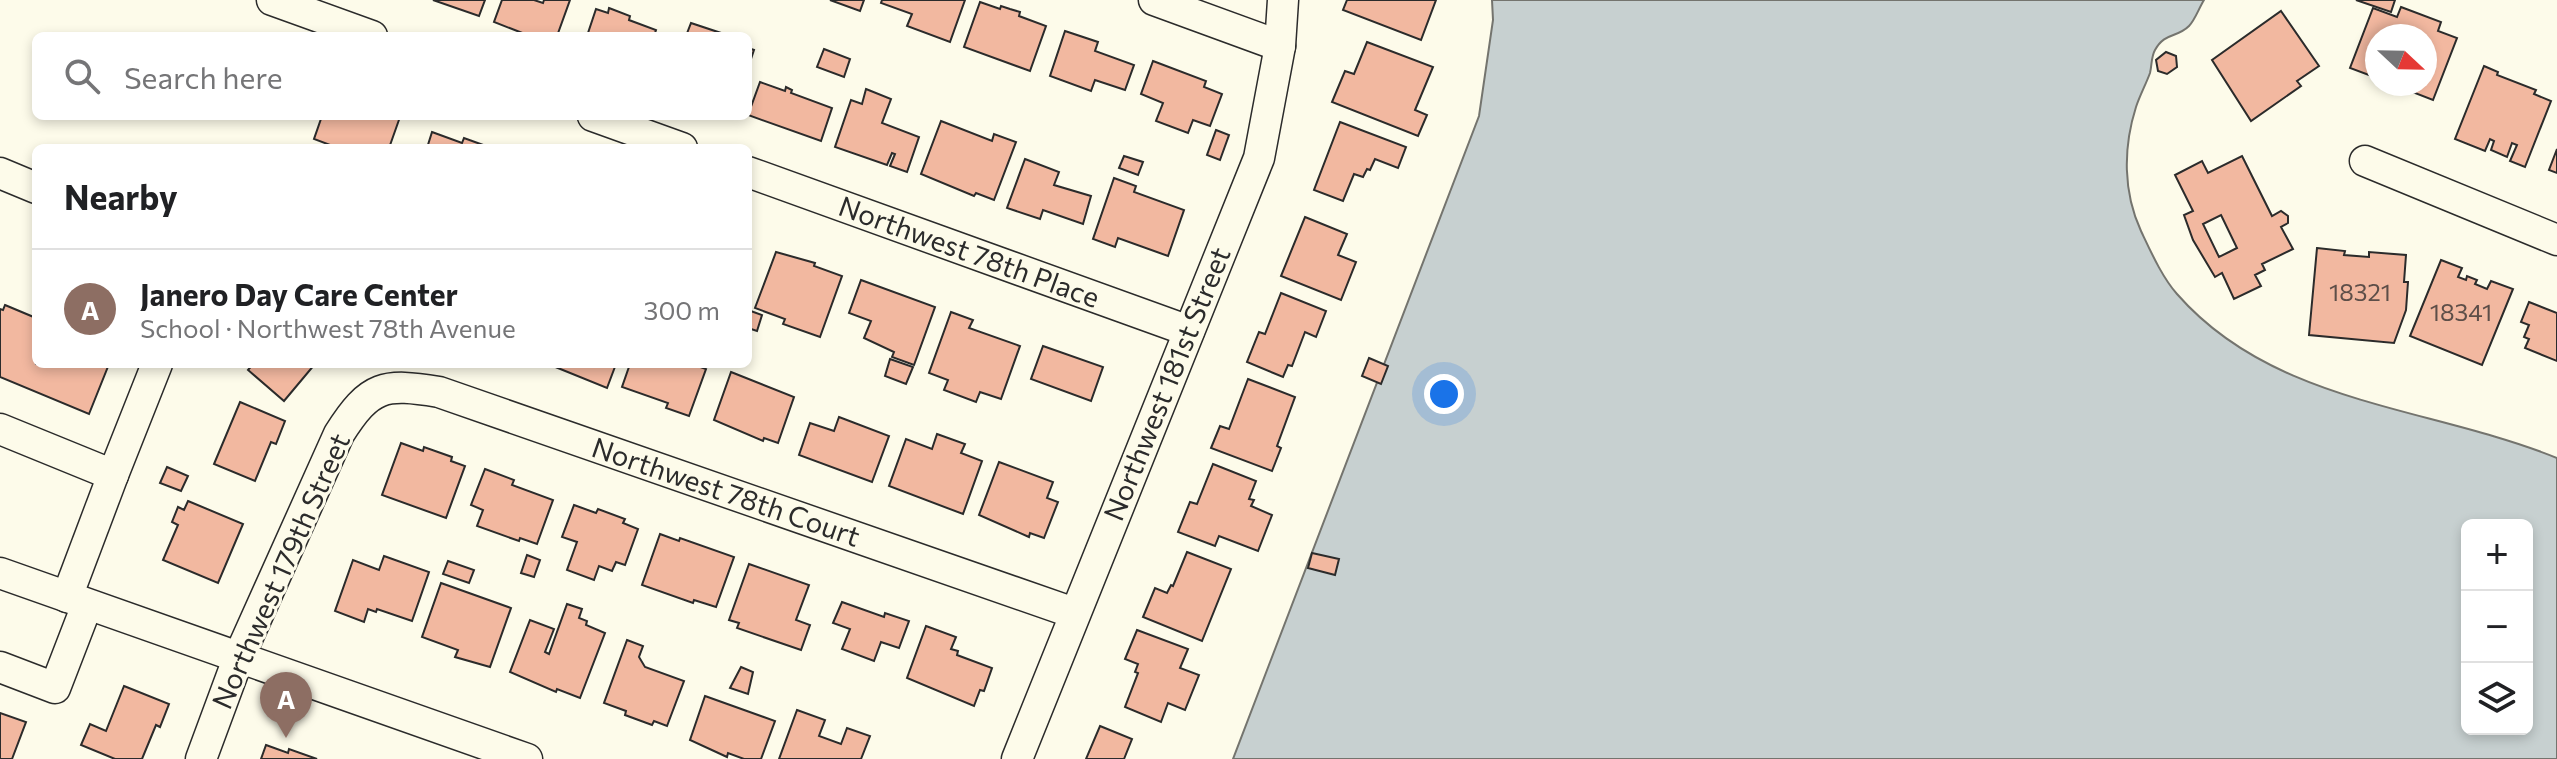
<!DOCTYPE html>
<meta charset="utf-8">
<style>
:root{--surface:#fff;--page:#f6f6f6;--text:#202124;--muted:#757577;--line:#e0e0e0;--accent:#111827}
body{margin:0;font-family:Commissioner,sans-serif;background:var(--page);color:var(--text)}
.controls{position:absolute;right:24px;bottom:24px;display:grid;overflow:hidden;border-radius:12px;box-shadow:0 4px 12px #0003}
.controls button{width:72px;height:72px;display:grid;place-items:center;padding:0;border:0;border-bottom:2px solid var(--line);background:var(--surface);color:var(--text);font:40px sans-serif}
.compass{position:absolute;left:2365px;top:24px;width:72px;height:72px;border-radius:50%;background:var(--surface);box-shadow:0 4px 12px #0003;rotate:112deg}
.you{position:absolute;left:1444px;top:394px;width:28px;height:28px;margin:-20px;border:6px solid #fff;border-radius:50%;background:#1a73e8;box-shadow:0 0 0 12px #1a73e833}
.badge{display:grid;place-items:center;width:52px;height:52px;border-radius:50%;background:var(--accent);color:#fff;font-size:26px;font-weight:700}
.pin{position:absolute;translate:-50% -66px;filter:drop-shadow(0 2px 4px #0008)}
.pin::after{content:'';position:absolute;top:42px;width:28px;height:24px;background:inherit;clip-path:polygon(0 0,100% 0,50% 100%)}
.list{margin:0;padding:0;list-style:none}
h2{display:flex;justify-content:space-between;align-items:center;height:104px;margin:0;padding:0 32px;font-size:34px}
h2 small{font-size:26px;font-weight:400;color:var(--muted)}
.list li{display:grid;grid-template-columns:52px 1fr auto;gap:24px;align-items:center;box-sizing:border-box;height:120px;padding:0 32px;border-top:2px solid var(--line)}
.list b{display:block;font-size:30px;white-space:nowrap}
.list p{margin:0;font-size:26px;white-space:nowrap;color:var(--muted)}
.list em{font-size:26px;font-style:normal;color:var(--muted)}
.icon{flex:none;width:44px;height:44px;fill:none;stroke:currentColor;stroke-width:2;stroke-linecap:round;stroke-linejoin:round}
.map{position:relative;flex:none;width:2557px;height:759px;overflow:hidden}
.search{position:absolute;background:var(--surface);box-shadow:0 4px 12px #0003;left:32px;top:32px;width:720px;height:88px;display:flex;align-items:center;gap:20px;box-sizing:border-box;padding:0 28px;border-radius:12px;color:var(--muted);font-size:30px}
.panel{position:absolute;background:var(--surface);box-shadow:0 4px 12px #0003;left:32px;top:144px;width:720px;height:224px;border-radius:12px}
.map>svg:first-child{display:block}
</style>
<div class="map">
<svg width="2557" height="759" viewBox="0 0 2557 759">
<rect width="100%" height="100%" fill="#fdfbea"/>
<path fill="#c7d0d0" stroke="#74746e" stroke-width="2" fill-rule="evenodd" d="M1492,0H2204C2199,8 2195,20 2189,26C2177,38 2165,32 2155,50C2151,57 2152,65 2150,73C2146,84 2140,95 2136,107C2123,148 2123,192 2141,231C2151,252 2162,277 2177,294C2274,405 2429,406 2557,458V759H1233L1479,116L1493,20ZM2467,525H2527V729H2467Z"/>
<g fill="#f2b8a0" stroke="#2b2b2b" stroke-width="2" fill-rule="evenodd">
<path d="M433,0H485L479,16Z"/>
<path d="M502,0H534L543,3L544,0H570L557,36H530L494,22Z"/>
<path d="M830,0H864L860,11Z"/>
<path d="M882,0H965L950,42L907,26L912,14L881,3Z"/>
<path d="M1347,0H1436L1421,40L1343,10Z"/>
<path d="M2356,0H2395L2391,12Z"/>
<path d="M980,2L1000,9L1001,6L1010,9L1020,12L1019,16L1046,26L1030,71L964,47Z"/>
<path d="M2401,7L2441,22L2438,31L2457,38L2433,100L2402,88L2399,84H2425V36H2377V78L2350,68L2373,8L2397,17Z"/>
<path d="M609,8L630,16L629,20L656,30L654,36H587L596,9L608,13Z"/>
<path d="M2281,11L2319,66L2297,81L2301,86L2251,121L2212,60Z"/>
<path d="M691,23L721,33L720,36H686Z"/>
<path d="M1065,31L1098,42L1095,51L1134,65L1125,90L1095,80L1091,91L1050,76Z"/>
<path d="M1367,42L1433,67L1415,110L1427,115L1418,136L1332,102L1345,71L1354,74Z"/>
<path d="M748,48L754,50L748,68Z"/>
<path d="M824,49L850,59L844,77L817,67Z"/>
<path d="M2166,52L2176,56L2177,67L2167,74L2158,71L2156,60Z"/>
<path d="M1153,61L1206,81L1204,87L1222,94L1210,126L1193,120L1188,133L1156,121L1163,103L1141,94Z"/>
<path d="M2484,66L2498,72L2497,75L2536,90L2534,94L2551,101L2525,167L2510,161L2517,145L2512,143L2507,157L2491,150L2494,141L2490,139L2485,151L2455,139Z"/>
<path d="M760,82L785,91L786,87L792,90L791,93L832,108L821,141L748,115Z"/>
<path d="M866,89L891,99L882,123L919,137L907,172L890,166L895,154L892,153L887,165L835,147L851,100L862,104Z"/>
<path d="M322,116H397L400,117L389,148H338L314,139Z"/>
<path d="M941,121L992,141L994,134L1016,142L994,200L976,193L974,196L921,174Z"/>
<path d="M1340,122L1406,147L1398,168L1375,159L1370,170L1367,169L1363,177L1354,174L1343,201L1314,190Z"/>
<path d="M1216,130L1229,135L1220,160L1207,155Z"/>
<path d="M432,132L462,143L464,138L486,146L427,148Z"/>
<path d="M2557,149V173L2549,170Z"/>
<path d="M1124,156L1143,162L1138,175L1119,168Z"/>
<path d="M2242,156L2272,216L2281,211L2288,216V223L2281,227L2293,249L2262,264L2265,270L2255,275L2261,286L2234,299L2222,273L2215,277L2193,240L2184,215L2193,211L2175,175L2202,161L2208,173ZM2221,215L2237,248L2219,257L2203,224Z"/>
<path d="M1025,159L1059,172L1054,185L1091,196L1083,224L1043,210L1040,219L1007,208Z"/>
<path d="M1114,178L1136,186L1134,192L1184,210L1168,256L1118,238L1115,247L1093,239Z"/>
<path d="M1305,217L1347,234L1338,255L1356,262L1341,300L1281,276Z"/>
<path d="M2317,248L2345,251L2344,255L2369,257V252L2406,255L2404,282H2408L2406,310L2394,343L2309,335Z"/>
<path d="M776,252L815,263L814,266L842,276L820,337L783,324L785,319L755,308Z"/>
<path d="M2441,260L2462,268L2458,277L2466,280L2467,276L2477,280L2475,284L2487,289L2491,281L2513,289L2482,365L2410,336Z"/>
<path d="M861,280L935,307L914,365L892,357L894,352L864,338L871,321L849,313Z"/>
<path d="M1281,293L1326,311L1316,337L1305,332L1292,366L1288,365L1283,377L1247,362L1259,332L1265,334Z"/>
<path d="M2529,302L2557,313V361L2525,348L2529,339L2524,337L2529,325L2521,322Z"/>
<path d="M5,305L36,318V364H109L89,414L0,377V309L3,310Z"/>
<path d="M748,310L762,315L757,331L748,328Z"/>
<path d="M951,312L973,320L969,328L1020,346L1001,399L980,392L976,402L944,390L948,380L929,373Z"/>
<path d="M1043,346L1103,367L1091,401L1031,379Z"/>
<path d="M1369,358L1388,366L1381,384L1362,376Z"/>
<path d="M890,359L913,367L906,384L885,376Z"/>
<path d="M253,364H315L284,401L248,370Z"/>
<path d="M548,364H616L607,388Z"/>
<path d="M630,364H692L706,369L689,416L666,408L668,403L622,387Z"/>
<path d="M731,372L794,397L778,443L764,438L763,441L714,420Z"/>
<path d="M1248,379L1295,397L1277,446L1281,448L1272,471L1211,448L1220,426L1229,429Z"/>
<path d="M240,402L285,421L276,444L271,442L255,481L214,464Z"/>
<path d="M839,417L889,436L872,482L799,455L810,423L834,431Z"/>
<path d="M937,434L965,444L961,453L982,461L963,514L889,486L906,439L932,449Z"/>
<path d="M401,443L423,451L424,447L452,457L451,461L465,466L446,518L382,495Z"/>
<path d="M999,462L1053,482L1047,498L1058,502L1044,538L1030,533L1029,537L979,515Z"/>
<path d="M1213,464L1256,481L1249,499L1254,500L1251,506L1272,515L1258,551L1219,536L1215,546L1178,532L1190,502L1197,504Z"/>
<path d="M167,467L188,476L181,491L160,483Z"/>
<path d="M485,469L514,480L512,485L553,500L537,544L520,538L519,541L477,526L483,510L471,505Z"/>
<path d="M188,501L243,524L218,583L163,560L178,525L172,522L178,507L184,510Z"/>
<path d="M574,505L596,513L598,509L625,519L623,523L638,529L625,565L616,562L612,571L599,566L594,580L567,570L577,542L562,537Z"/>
<path d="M660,534L679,541L680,538L734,557L716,607L694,600L693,603L642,585Z"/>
<path d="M1187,552L1231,569L1202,641L1143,617L1155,588L1167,593L1171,585L1173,586Z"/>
<path d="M1312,553L1339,559L1335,575L1308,568Z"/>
<path d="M527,555L540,560L534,577L521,573Z"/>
<path d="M384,556L429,572L412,621L377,609L376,612L368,609L364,622L335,611L353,560L379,570Z"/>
<path d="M448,561L474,570L469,583L443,574Z"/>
<path d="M749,564L809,585L796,620L810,625L801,650L737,628L739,623L729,620Z"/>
<path d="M441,583L511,608L490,667L455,657L458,650L422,637Z"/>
<path d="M842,602L884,617L885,613L909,621L899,648L881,642L874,661L842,649L850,629L833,623Z"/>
<path d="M567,604L582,609L579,618L587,621L586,625L605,633L580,698L557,689L556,692L510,672L530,620L554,629L545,652L549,654Z"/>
<path d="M926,626L956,637L951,649L958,651L957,655L992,668L984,691L980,690L974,706L907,678Z"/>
<path d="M1137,630L1188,649L1180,668L1199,675L1185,710L1168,703L1161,722L1125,707L1138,673L1135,672L1138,664L1125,659Z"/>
<path d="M627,640L643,646L639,657L645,667L684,681L667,726L654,721L652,725L625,715L626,711L604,703Z"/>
<path d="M741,667L753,672L748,694L730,688Z"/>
<path d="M124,686L169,704L160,727L156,725L142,759H115L81,745L90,724L106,731Z"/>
<path d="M705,696L775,721L761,759H744L728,753L727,757L690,740Z"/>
<path d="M797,710L825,720L819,736L841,744L847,728L870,736L861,759H779Z"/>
<path d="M0,713L26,722L12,759H0Z"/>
<path d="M1100,726L1132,739L1124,759H1086Z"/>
<path d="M266,745L288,753L289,749L317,759H261Z"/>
</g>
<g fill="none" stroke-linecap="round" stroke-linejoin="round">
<g stroke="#2b2b2b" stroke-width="33">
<g id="minor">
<path d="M272,0L372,36"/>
<path d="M1154,0L1280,46"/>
<path d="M593,116L682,148"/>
<path d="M2365,161L2557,240"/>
<path d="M748,172L1189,331"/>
<path d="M0,173L36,188"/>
<path d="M0,429L113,475L157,364"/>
<path d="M0,573L527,759"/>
<path d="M67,597L113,475"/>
<path d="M0,667L55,688L87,605"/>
<path d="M201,759L238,659L339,434C370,385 384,383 439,392L1074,613"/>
<path d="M1017,759L1259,158L1280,46L1283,0"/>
</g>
</g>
<use href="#minor" stroke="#fdfbea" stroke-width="30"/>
</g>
<g text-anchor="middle" stroke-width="6" stroke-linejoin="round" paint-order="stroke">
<g font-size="24" fill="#5d4e48">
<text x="2360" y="301">18321</text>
<text x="2461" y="321">18341</text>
</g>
<g font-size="28" fill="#2b2b2b" stroke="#fdfbea">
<text transform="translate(969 252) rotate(20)" y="10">Northwest 78th Place</text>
<text transform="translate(1167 384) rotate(-68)" y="10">Northwest 181st Street</text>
<text transform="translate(726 492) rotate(19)" y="10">Northwest 78th Court</text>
<text transform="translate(281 571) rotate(-66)" y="10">Northwest 179th Street</text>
</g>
</g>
</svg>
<div class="controls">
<button>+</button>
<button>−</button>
<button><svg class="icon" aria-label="layers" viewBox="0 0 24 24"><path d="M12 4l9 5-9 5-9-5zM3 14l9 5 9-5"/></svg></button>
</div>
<svg class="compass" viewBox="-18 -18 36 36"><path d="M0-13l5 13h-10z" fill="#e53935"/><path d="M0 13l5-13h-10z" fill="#757577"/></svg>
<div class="you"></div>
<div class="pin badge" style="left:286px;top:738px;background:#8d6e63">A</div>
<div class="search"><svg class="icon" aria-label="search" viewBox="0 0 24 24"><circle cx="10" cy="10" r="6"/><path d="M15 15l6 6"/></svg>Search here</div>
<section class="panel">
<h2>Nearby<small></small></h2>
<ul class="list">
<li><span class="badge" style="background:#8d6e63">A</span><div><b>Janero Day Care Center</b><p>School · Northwest 78th Avenue</p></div><em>300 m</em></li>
</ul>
</section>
</div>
